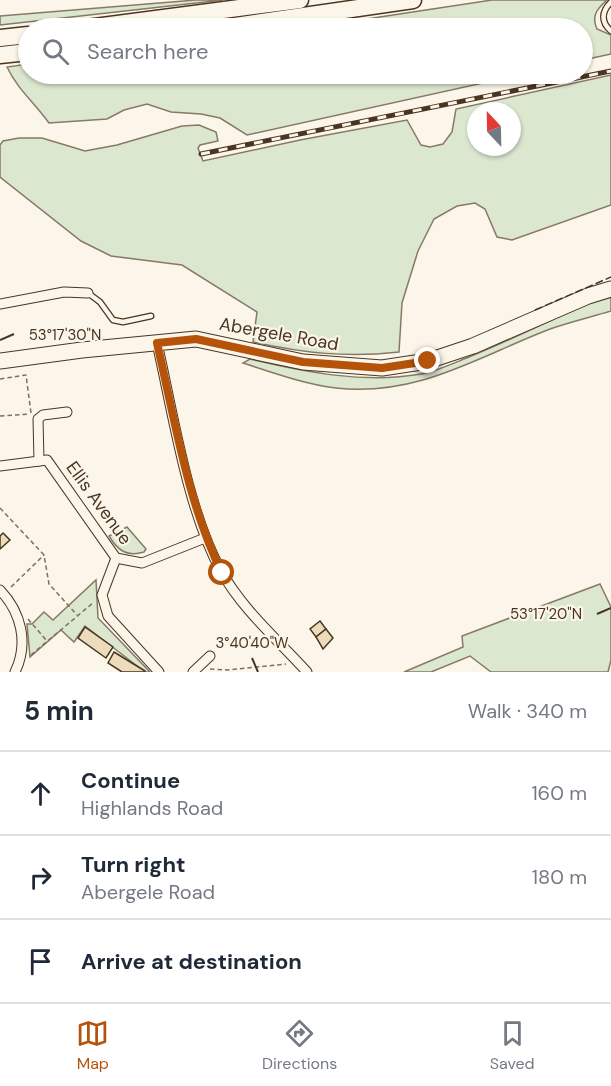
<!DOCTYPE html>
<meta charset="utf-8">
<style>
:root{--surface:#fff;--page:#f6f6f7;--text:#1f2937;--muted:#747a83;--line:#e0e1e3;--accent:#b45309}
body{margin:0;font-family:"DM Sans",sans-serif;background:var(--page);color:var(--text)}
.compass{position:absolute;left:467px;top:102px;width:54px;height:54px;border-radius:50%;background:var(--surface);box-shadow:0 2px 4px #0004;rotate:338deg}
.stop{position:absolute;width:18px;height:18px;margin:-14px;border:4px solid #b45309;border-radius:50%;background:#fff}
.stop.end{background:#b45309;border-color:#fff;box-shadow:0 2px 6px #0008}
.list{margin:0;padding:0;list-style:none}
h2{display:flex;justify-content:space-between;align-items:center;height:78px;margin:0;padding:0 24px;font-size:26px}
h2 small{font-size:20px;font-weight:400;color:var(--muted)}
.list li{display:grid;grid-template-columns:39px 1fr auto;gap:18px;align-items:center;box-sizing:border-box;height:84px;padding:0 24px;border-top:2px solid var(--line)}
.list b{display:block;font-size:22px;white-space:nowrap}
.list p{margin:0;font-size:20px;white-space:nowrap;color:var(--muted)}
.list em{font-size:20px;font-style:normal;color:var(--muted)}
.icon{flex:none;width:33px;height:33px;fill:none;stroke:currentColor;stroke-width:2;stroke-linecap:round;stroke-linejoin:round}
.map{position:relative;flex:none;width:611px;height:672px;overflow:hidden}
.search{position:absolute;background:var(--surface);box-shadow:0 2px 4px #0004;left:18px;right:18px;top:18px;height:66px;display:flex;align-items:center;gap:15px;box-sizing:border-box;padding:0 21px;border-radius:33px;color:var(--muted);font-size:22px}
.sheet{height:330px;background:var(--surface)}
nav{display:flex;justify-content:space-around;align-items:center;box-sizing:border-box;height:84px;border-top:2px solid var(--line);background:var(--surface);font-size:16px;color:var(--muted)}
nav a{display:grid;justify-items:center;gap:3px}
nav .on{color:var(--accent)}
.map>svg:first-child{display:block}
</style>
<div class="map">
<svg width="611" height="672" viewBox="0 0 611 672">
<rect width="100%" height="100%" fill="#fbf6e9"/>
<g fill="#dce7d0" stroke="#887966" stroke-width="1.5" fill-rule="evenodd">
<path d="M196,0H223L0,25V16Z"/>
<path d="M492,0H607C597,9 591,16 597,29L611,35V54L583,60L582,28H307Z"/>
<path d="M28,64V74H524L247,135L220,118L201,114L171,112L147,104L124,110L107,119L49,123C34,102 18,90 7,67Z"/>
<path d="M611,75V205L512,240L497,237L485,209L475,203L457,206L434,219L418,251L402,303L399,352C346,358 304,353 253,342L257,312L182,265L111,256L81,241L0,177V145L3,141L19,138H42L85,151L117,145L182,126L199,125L216,132L218,141L200,145L198,148L203,161L300,140L407,120L421,145L430,147L443,144L452,132L456,109ZM476,111H512V147H476Z"/>
<path d="M611,295V311C591,317 570,322 550,329C477,357 418,397 336,388C304,384 274,373 243,363L250,359C305,372 364,384 421,374C437,371 454,363 469,357C517,338 562,313 611,295Z"/>
<path d="M127,527L146,549L144,552C127,557 118,551 109,536Z"/>
<path d="M96,580L98,618L150,672H145L85,626L74,642L61,630L30,657L27,624H32L44,612L53,620Z"/>
<path d="M600,584L611,607V660L608,672H491L470,656L431,672H404L463,647L462,636Z"/>
</g>
<g fill="#ecdcbc" stroke="#4a3520" stroke-width="1.5">
<path d="M3,533L10,540L0,549V536Z"/>
<path d="M320,621L326,629L316,637L310,629Z"/>
<path d="M85,627L113,647L106,658L78,638Z"/>
<path d="M326,629L333,638L323,649L316,637Z"/>
<path d="M114,652L145,671L144,672H122L108,663Z"/>
</g>
<g fill="none" stroke-linecap="round" stroke-linejoin="round">
<g stroke="#4a3520" stroke-width="7">
<g id="lane">
<path d="M611,2C601,12 601,22 611,31"/>
<path d="M88,293L100,302L113,320L123,322L151,316"/>
</g>
</g>
<g stroke="#4a3520" stroke-width="11">
<g id="street">
<path d="M0,304L64,292L88,293"/>
<path d="M157,343C173,413 187,509 221,571C242,609 278,640 307,672"/>
<path d="M39,461L38,419L43,415L67,412"/>
<path d="M0,466L47,460L116,558L142,563L205,538"/>
<path d="M116,558L102,595L108,616L159,672"/>
<path d="M0,590C21,612 29,643 15,672"/>
<path d="M193,672L210,656"/>
</g>
</g>
<g stroke="#4a3520" stroke-width="17">
<path id="primary" d="M0,361L82,350L196,339L303,362L382,368L428,361L473,346L588,296L611,289"/>
</g>
<g stroke="#4a3520" stroke-width="19">
<g id="highway">
<path d="M87,28L300,0"/>
<path d="M221,28L413,0"/>
<path d="M0,38L28,35"/>
<path d="M0,55L28,52"/>
</g>
</g>
<g stroke="#7f6f5c" stroke-width="1.5" stroke-dasharray="4.5 3" stroke-linecap="butt">
<path d="M0,379L26,375L31,413"/>
<path d="M0,416L29,414"/>
<path d="M0,508L44,555L49,584L77,615"/>
<path d="M11,587L44,555"/>
<path d="M28,619L47,641"/>
<path d="M31,655L94,602"/>
<path d="M210,669L228,670L286,664"/>
</g>
<use href="#lane" stroke="#fbf6e9" stroke-width="4.5"/>
<use href="#street" stroke="#fbf6e9" stroke-width="9"/>
<use href="#primary" stroke="#fbf6e9" stroke-width="15"/>
<use href="#highway" stroke="#fbf6e9" stroke-width="16"/>
<g stroke="#4a3520" stroke-width="5">
<path id="rail" d="M201,154L611,71"/>
</g>
<use href="#rail" stroke="#fbf6e9" stroke-width="3" stroke-dasharray="9" stroke-linecap="butt"/>
<path stroke="#4a3520" stroke-width="1.5" stroke-dasharray="8 3" stroke-linecap="butt" d="M535,310L611,277"/>
</g>
<g fill="none" stroke-linecap="round" stroke-linejoin="round">
<path stroke="#b45309" stroke-width="8" d="M222,573C187,501 175,420 157,343L196,339L303,362L382,368L428,361"/>
</g>
<path fill="none" stroke="#4a3520" stroke-width="2" d="M0,340L14,334M597,614L611,608M252,658L258,672"/>
<g text-anchor="middle" stroke-width="4.5" stroke-linejoin="round" paint-order="stroke">
<g font-size="18" fill="#4a3520" stroke="#fbf6e9">
<text transform="translate(279 334) rotate(10)" y="6">Abergele Road</text>
<text transform="translate(99 503) rotate(54)" y="6">Ellis Avenue</text>
</g>
</g>
<g font-size="15" text-anchor="middle" fill="#4a3520" stroke="#fbf6e9" stroke-width="4.5" stroke-linejoin="round" paint-order="stroke">
<text x="65" y="340">53°17'30"N</text>
<text x="546" y="619">53°17'20"N</text>
<text x="252" y="648">3°40'40"W</text>
</g>
</svg>
<svg class="compass" viewBox="-18 -18 36 36"><path d="M0-13l5 13h-10z" fill="#e53935"/><path d="M0 13l5-13h-10z" fill="#747a83"/></svg>
<div class="stop" style="left:222px;top:573px"></div>
<div class="stop end" style="left:428px;top:361px"></div>
<div class="search"><svg class="icon" aria-label="search" viewBox="0 0 24 24"><circle cx="10" cy="10" r="6"/><path d="M15 15l6 6"/></svg>Search here</div>
</div>
<section class="sheet">
<h2>5 min<small>Walk · 340 m</small></h2>
<ul class="list">
<li><svg class="icon" aria-label="ahead" viewBox="0 0 24 24"><path d="M12 20V5M6 11l6-6 6 6"/></svg><div><b>Continue</b><p>Highlands Road</p></div><em>160 m</em></li>
<li><svg class="icon" aria-label="right" viewBox="0 0 24 24"><path d="M7 20v-9h11M14 6l5 5-5 5"/></svg><div><b>Turn right</b><p>Abergele Road</p></div><em>180 m</em></li>
<li><svg class="icon" aria-label="arrive" viewBox="0 0 24 24"><path d="M6 21V4h12l-3 4 3 4H6"/></svg><div><b>Arrive at destination</b></div></li>
</ul>
</section>
<nav>
<a class="on"><svg class="icon" aria-label="map" viewBox="0 0 24 24"><path d="M3 6l6-2 6 2 6-2v14l-6 2-6-2-6 2zM9 4v14M15 6v14"/></svg>Map</a>
<a><svg class="icon" aria-label="directions" viewBox="0 0 24 24"><path d="M12 3l9 9-9 9-9-9zM9 14v-3h6M13 9l2 2-2 2"/></svg>Directions</a>
<a><svg class="icon" aria-label="saved" viewBox="0 0 24 24"><path d="M7 4h10v16l-5-4-5 4z"/></svg>Saved</a>
</nav>
